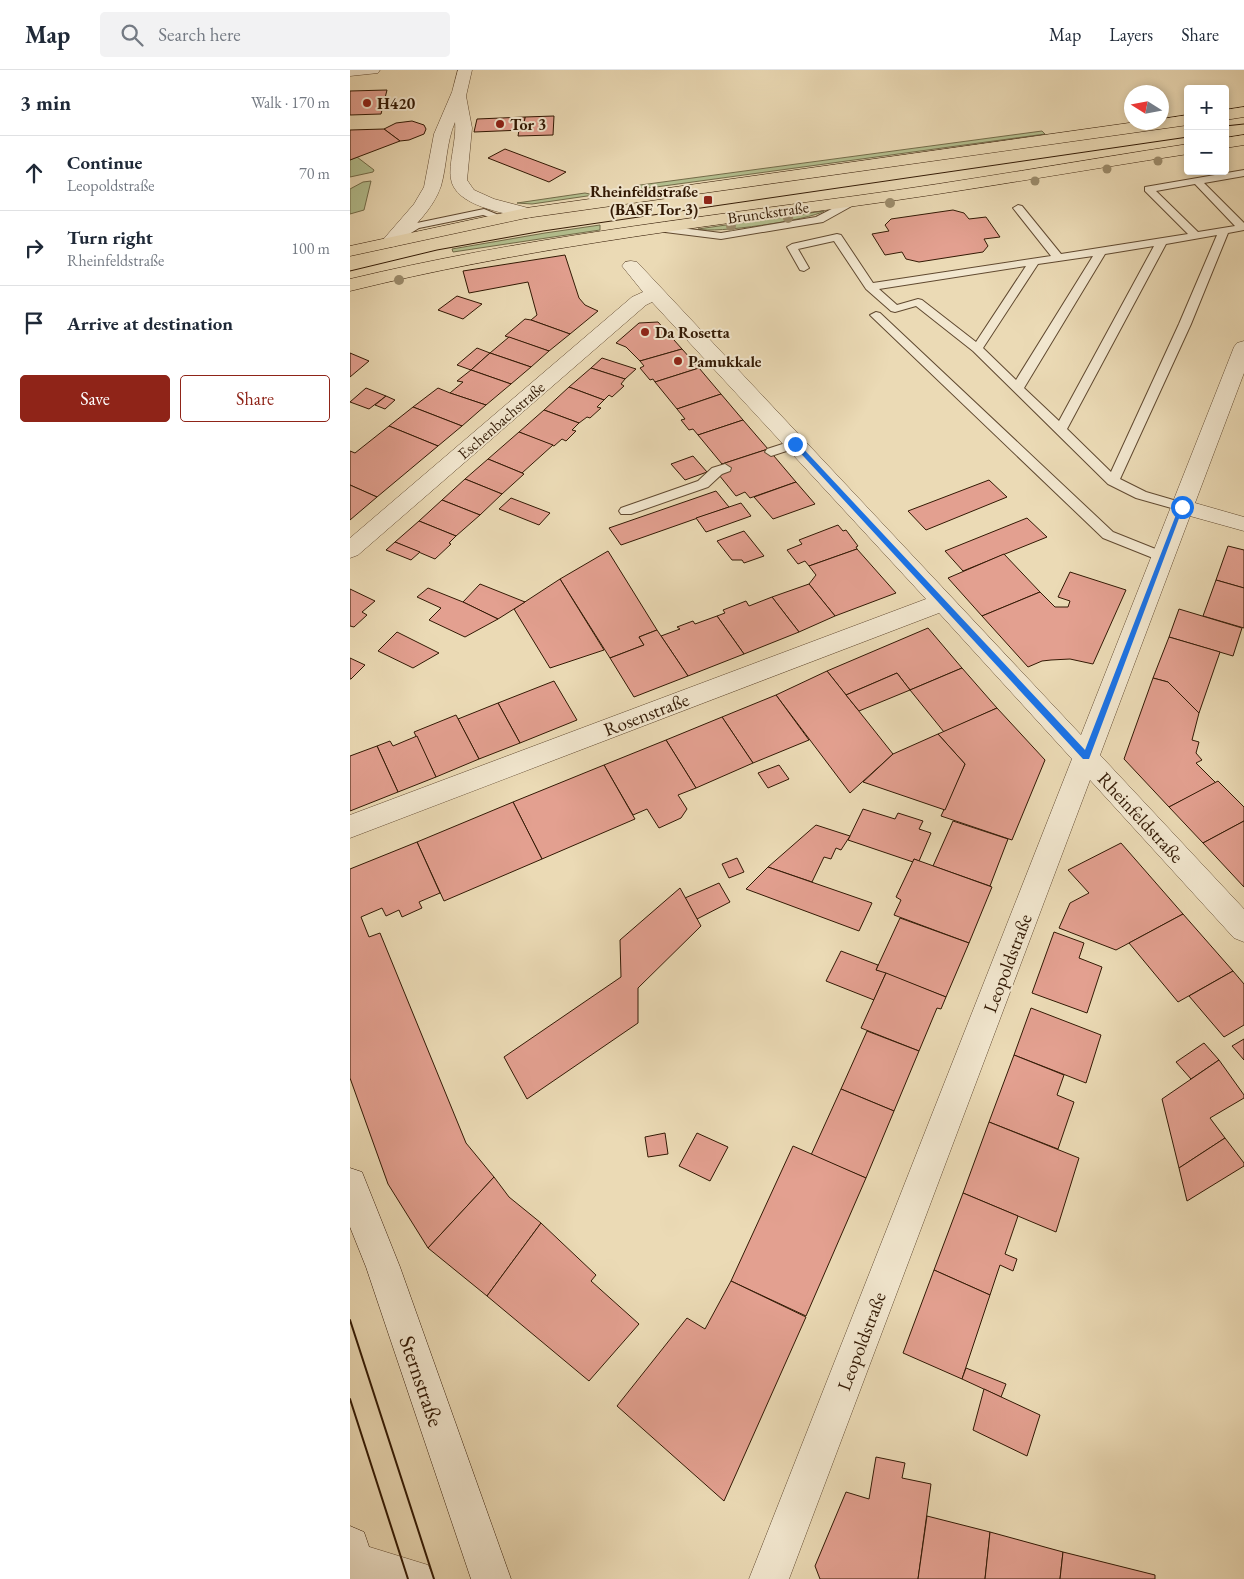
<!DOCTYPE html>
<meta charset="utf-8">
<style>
:root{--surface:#fff;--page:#f2f2f3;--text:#1f2937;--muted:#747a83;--line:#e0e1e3;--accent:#8f2418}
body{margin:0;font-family:"EB Garamond",serif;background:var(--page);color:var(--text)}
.controls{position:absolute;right:15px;top:15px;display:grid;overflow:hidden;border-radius:5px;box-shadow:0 2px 8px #0003}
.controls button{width:45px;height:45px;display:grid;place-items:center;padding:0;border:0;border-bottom:1px solid var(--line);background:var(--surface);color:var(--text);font:25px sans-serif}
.compass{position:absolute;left:774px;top:15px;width:45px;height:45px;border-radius:50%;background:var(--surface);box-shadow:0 2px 8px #0003;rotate:281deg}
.stop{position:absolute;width:15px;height:15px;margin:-11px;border:4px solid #1a73e8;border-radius:50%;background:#fff}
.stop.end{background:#1a73e8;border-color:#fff;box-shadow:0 1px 5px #0008}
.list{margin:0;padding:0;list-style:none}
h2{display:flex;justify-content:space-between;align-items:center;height:65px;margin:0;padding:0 20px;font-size:21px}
h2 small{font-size:16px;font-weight:400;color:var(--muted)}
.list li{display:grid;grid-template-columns:32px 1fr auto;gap:15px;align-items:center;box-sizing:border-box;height:75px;padding:0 20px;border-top:1px solid var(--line)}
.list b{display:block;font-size:19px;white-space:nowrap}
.list p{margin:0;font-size:16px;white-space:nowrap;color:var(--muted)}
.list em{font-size:16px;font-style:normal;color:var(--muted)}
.actions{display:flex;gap:10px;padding:15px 20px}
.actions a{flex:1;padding:11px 0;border:1px solid var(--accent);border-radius:5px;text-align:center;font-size:18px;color:var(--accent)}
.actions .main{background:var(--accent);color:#fff}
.icon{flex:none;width:28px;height:28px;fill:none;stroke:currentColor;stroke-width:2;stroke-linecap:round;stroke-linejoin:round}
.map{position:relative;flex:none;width:894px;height:1509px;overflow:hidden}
header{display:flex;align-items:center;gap:30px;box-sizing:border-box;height:70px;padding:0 25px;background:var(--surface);border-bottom:1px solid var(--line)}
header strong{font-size:24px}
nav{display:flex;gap:28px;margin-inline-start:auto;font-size:18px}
.search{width:350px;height:45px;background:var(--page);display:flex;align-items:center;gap:12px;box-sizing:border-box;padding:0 18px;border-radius:5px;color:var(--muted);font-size:19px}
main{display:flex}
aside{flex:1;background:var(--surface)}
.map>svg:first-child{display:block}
</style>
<header>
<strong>Map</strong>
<div class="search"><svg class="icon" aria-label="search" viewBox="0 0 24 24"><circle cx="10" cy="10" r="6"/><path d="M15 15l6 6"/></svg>Search here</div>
<nav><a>Map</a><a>Layers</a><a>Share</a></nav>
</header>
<main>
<aside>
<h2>3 min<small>Walk · 170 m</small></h2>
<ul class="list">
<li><svg class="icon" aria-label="ahead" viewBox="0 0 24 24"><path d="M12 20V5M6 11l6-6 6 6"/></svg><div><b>Continue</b><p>Leopoldstraße</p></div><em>70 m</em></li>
<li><svg class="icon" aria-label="right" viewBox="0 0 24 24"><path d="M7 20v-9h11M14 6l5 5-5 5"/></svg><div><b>Turn right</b><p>Rheinfeldstraße</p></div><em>100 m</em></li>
<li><svg class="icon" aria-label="arrive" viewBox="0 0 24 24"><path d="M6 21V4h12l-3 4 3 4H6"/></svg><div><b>Arrive at destination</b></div></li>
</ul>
<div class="actions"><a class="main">Save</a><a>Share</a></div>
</aside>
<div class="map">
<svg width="894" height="1509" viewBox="0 0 894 1509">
<rect width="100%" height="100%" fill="#ebdab5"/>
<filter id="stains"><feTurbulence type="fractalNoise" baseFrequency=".004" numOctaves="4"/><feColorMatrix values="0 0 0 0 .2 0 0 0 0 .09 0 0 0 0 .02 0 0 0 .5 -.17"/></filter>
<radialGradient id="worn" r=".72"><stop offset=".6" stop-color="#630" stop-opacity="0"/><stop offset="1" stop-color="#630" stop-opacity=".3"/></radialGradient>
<g fill="#b4c090" stroke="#736c4a">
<path d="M692,61L695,64L284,120L283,116Z"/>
<path d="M7,87L24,100L23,102L0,107V90Z"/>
<path d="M21,111L14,140L0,144V119L13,112Z"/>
<path d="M235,123L244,125L182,134L167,133Z"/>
<path d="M474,141C460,150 364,164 348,159Z"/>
<path d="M250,155V160L103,182L102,179L195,163Z"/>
</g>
<g fill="#e3a090" stroke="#321904">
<path d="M37,20L31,44L0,45V21Z"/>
<path d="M204,46L203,65L168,66L169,60H173L175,47Z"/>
<path d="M175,47L173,60L124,62L127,49Z"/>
<path d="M62,51L74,55L76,59L74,64L59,70L50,71L34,59L46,53Z"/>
<path d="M34,59L50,71L0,90V60Z"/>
<path d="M155,79L216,102L199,112L138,88Z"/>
<path d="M603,140L614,143L619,149L636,147L650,167L634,169L638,176L633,182L569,192L556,189L552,182L535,185L522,164L539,161L535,155L541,149Z"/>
<path d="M215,185L229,228L235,235L248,241L220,264L181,250L187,245L178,212L119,223L113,201Z"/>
<path d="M107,226L132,234L113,249L88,240Z"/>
<path d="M175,249L181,250L220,264L199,281L155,266Z"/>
<path d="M308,252L332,279L290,291L276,277L266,273L289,253Z"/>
<path d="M159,267L199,281L181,297L140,283Z"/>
<path d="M127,278L140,283L121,300L107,295Z"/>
<path d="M332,279L349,298L305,312L303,309L300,310L290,298L294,296L290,291Z"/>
<path d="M0,283L19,291L0,307Z"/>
<path d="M140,283L181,297L161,314L121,300Z"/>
<path d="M252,288L286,299L275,309L241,298Z"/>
<path d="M241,298L275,309L271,314L274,316L262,327L259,325L254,330L219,317Z"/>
<path d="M349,298L371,324L327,339L305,312Z"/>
<path d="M121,300L161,314L136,335L100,323L113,312L107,311Z"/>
<path d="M219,317L254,330L247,337L251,338L240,348L237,347L229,353L194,340Z"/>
<path d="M16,318L36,326L19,339L0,332Z"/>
<path d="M88,318L100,323L136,335L112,356L63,337Z"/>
<path d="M371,324L393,350L348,365L343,359L339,360L331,350L335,349L327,339Z"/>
<path d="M36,326L45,330L35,339L25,335Z"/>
<path d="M63,337L112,356L88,376L39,356Z"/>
<path d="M194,340L229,353L222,360L226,361L216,371L212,369L204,376L169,362Z"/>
<path d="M393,350L418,379L372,394L348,365Z"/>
<path d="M39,356L88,376L27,427L0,415V381L5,383Z"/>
<path d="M169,362L203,375L172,403L138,389Z"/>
<path d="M418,379L446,412L400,428L395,422L386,426L369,405L378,401L372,394Z"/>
<path d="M343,386L357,402L335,410L321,394Z"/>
<path d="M138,389L172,403L174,404L152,424L115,409Z"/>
<path d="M115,409L152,424L130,445L92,430Z"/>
<path d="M639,410L657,427L576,460L558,441Z"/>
<path d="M446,412L465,434L423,449L404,427Z"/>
<path d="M0,415L27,427L0,450Z"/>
<path d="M366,421L379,437L271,475L259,458Z"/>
<path d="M161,428L200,443L189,455L149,439Z"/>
<path d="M92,430L130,445L106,466L69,451Z"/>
<path d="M391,433L401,446L356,462L346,448Z"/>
<path d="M677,448L697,467L613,501L595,481Z"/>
<path d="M69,451L106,466L99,473L101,474L85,489L45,472Z"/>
<path d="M488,455L493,461L496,460L508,476L506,477L507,479L459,496L455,491L448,494L437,480L452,474L449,470Z"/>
<path d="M394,461L414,486L394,493L392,490H382L367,471Z"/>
<path d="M45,472L70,482L61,490L36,480Z"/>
<path d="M878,476L894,480V518L866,510Z"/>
<path d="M507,479L546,523L485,546L459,514L466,505L459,496Z"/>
<path d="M258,481L307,560L289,567L294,575L260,588L210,509Z"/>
<path d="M654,484L690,522L632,546L598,508Z"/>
<path d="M720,502L776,520L743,594L720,589L701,590L692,591L678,597L632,546L690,522L705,537H718L720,531L708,527Z"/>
<path d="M210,509L254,580L200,598L164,539Z"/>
<path d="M866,510L894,518V558L853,546Z"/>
<path d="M130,514L175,532L148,549L113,532Z"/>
<path d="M459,514L485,546L449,562L422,527Z"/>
<path d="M78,518L113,532L148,549L115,567L79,550L91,538L67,527Z"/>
<path d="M0,519L25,531L12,542L17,545L4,557L0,556Z"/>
<path d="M422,527L449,562L394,584L367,546L375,543L373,540L396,531L399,536Z"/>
<path d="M829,539L892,558L883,586L819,567Z"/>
<path d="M367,546L394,584L338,606L311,566L330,559L327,557L343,551L345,554Z"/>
<path d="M578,558L612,598L560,620L547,603L496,625L477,601Z"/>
<path d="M307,560L338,606L284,627L260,588L294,575L289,567Z"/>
<path d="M47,562L89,583L63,598L28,581Z"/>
<path d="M819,567L870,582L849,643L818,612L803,608Z"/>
<path d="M0,588L15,595L1,609H0Z"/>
<path d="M612,598L647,638L594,662L560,620Z"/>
<path d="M477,601L543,684L500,723L426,625Z"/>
<path d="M547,603L560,620L509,641L496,625Z"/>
<path d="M803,608L818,612L849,643L842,670L849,672L846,683L852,690L846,693L866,713L819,737L774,689Z"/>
<path d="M204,611L227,650L170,673L148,633Z"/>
<path d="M426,625L459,670L403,693L372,647Z"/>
<path d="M148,633L170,673L129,689L108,649Z"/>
<path d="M647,638L695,690L662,770L591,746L615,694L588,664Z"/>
<path d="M106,645L129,689L86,707L64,662Z"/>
<path d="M372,647L403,693L346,718L316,670Z"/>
<path d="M588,664L615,694L595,740L513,712L543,684Z"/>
<path d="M67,666L86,707L48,722L27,676L40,671L43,676Z"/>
<path d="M316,670L346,718L328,725L337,739L331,748L309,758L297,739L283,745L254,695Z"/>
<path d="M27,676L48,722L0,741V686Z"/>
<path d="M254,695L285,749L192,789L163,732Z"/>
<path d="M429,695L439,709L418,718L408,703Z"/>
<path d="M868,711L894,737V751L853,773L819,737Z"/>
<path d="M163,732L192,789L94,831L67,772Z"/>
<path d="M513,739L545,749L548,743L573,751L569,759L581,763L569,791L564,789L563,792L498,770Z"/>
<path d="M603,751L658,769L640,816L583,796Z"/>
<path d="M894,751V817L853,773Z"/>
<path d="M466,755L500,766L491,780L486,778L481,789L474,787L462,812L418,797Z"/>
<path d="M67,772L90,823L69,832L72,838L52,847L49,840L36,846L32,838L11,847L19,867L30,863L116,1073L144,1107L78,1178L38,1114L0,1008V799Z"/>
<path d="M771,773L833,844L766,880L709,858L720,833L739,823L718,800Z"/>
<path d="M387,788L394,802L379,808L372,794Z"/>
<path d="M564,789L642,817L619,873L544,845L551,830L546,827Z"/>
<path d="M418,797L522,833L509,861L396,819Z"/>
<path d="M369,813L380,832L347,849L335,828Z"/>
<path d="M330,818L351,856L288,918V953L177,1029L154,987L271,907L270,870Z"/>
<path d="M833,844L883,901L828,932L779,873Z"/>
<path d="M550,848L619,873L596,927L526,900Z"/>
<path d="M704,862L734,873L729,888L752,897L737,943L682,923Z"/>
<path d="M491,881L528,895L526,900L536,903L524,930L476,911Z"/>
<path d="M883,901L894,914V955L874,967L839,926Z"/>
<path d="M536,903L596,927L591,939L587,938L569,981L511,958Z"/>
<path d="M681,938L751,965L736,1013L664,985Z"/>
<path d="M517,961L569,981L544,1041L491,1019Z"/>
<path d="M894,969V990L882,976Z"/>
<path d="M854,973L869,990L841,1009L826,992Z"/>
<path d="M664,985L714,1005L707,1025L724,1032L708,1079L639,1052Z"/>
<path d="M869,990L894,1025V1028L860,1048L875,1068L829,1098L812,1029Z"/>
<path d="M491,1019L544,1041L516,1108L461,1085Z"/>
<path d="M639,1052L729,1088L706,1162L613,1123Z"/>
<path d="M315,1063L318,1084L298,1087L295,1067Z"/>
<path d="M347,1063L378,1077L360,1111L329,1096Z"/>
<path d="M875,1068L894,1093V1096L837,1131L829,1098Z"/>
<path d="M443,1076L516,1108L456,1246L381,1211Z"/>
<path d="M144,1107L159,1127L191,1153L137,1226L78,1178Z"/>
<path d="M613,1123L668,1146L655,1184L667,1189L663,1201L650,1195L640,1225L584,1200Z"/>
<path d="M191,1153L246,1205L241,1211L289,1254L239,1311L137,1226Z"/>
<path d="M584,1200L640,1225L612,1309L553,1283Z"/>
<path d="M381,1211L456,1247L374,1431L267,1336L337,1248L355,1259Z"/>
<path d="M616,1298L656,1314L651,1327L612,1309Z"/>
<path d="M634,1319L690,1345L677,1386L623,1360Z"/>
<path d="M526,1387L555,1393L552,1408L581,1414L568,1509H470L465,1496L496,1422L519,1429Z"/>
<path d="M577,1446L640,1462L635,1509H568Z"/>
<path d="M640,1462L713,1482L710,1509H635Z"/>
<path d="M713,1482L805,1505V1509H710Z"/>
</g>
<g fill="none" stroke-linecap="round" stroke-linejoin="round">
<g stroke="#604930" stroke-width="2">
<g id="service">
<path d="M894,100V106L854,113L894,153V160L878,163L841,254L770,409L796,422L837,434L839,437L832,441L786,428L758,414L623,281L566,236L545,242L541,241L516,219L484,171L448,179L459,198L454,201L450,200L437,177L442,174L487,164L491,165L523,213L701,186L663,138L668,135L672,136L711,184L838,164L795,121V117ZM845,114L885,156L848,162L806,121ZM867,165L829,254L761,402L717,359L816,174ZM804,176L709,351L674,318L755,184ZM743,186L666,310L633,278L688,194ZM676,196L626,272L572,230L568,229L547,235L529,219Z"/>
<path d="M505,127L509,128V132L473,152L371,169L307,161L302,158L307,155L371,163L466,147Z"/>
<path d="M134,139L156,148L151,151L133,145L69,158L48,171H40L39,169L62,154Z"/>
<path d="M526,242L530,243L763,462L818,484L820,487L818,490H808L753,468L522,247L520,245Z"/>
<path d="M445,370L451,374L449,377L421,386L415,382L417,379Z"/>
<path d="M375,394L381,398L380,401L372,404L358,417L281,444H271L269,441L271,438L348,411L362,398Z"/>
</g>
</g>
<g stroke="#604930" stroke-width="1">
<g id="minor">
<path d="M0,0H30L28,3L0,6Z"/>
<path d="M108,0H122L116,26L122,58L117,110L124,120L144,129L182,139L185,143L182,147L176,148C154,143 105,136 101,109C98,95 107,69 105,52C96,73 97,95 91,116C83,140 62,158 46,176L40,177L34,176L31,172L64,134L74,117L84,64L102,22Z"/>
<path d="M281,191L287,192L731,665L884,277L887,273L894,271V303L845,433L894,447V461L840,446L750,685L894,839V872L884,868L740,710L439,1509H399L722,689L589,543L0,768V745L576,529L302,232L296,235L8,485L0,488V468L282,227L293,222L272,196L275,192Z"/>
</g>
</g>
<g stroke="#604930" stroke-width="1">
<path id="tertiary" d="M0,1471L78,1495L84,1509H0Z"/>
</g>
<g stroke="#321904" stroke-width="1">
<g id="secondary">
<path d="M0,1098L12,1102L50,1197L161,1509H121L16,1197L0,1157Z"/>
<path d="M0,1456L14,1462L30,1509H0Z"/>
</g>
</g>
<g stroke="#321904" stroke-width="1">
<g id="primary">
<path d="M894,37V47L875,50V40Z"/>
<path d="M838,45V55L176,148L0,186V176L176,138L786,52H812V49Z"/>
<path d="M894,65V75L875,78V68Z"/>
<path d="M838,74V84C727,101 616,121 505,136C335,159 166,180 0,221V209C167,169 335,149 505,126C616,111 727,91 838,74Z"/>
</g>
</g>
<use href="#service" fill="#f2e7cf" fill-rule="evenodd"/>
<use href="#minor" fill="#f2e7cf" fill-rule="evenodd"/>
<use href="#tertiary" fill="#f2e7cf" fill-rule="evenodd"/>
<use href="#secondary" fill="#f2e7cf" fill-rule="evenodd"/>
<use href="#primary" fill="#ebdab5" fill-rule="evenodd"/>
<g stroke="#321904" stroke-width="1">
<path d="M875,56L894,54"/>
<path d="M0,201L87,180L193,161L838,67"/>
</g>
<g stroke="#321904" stroke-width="2">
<path d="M0,1250L84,1509"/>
<path d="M0,1329L58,1509"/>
</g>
</g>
<g fill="#9b8b6b">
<circle cx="808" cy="91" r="4.5"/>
<circle cx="757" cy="99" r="4.5"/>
<circle cx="685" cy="111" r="4.5"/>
<circle cx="540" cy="133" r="5"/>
<circle cx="438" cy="148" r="5"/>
<circle cx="381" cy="156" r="5"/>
<circle cx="49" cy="210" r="5"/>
</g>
<path fill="#1a73e8" d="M443,372H447L735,680L829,437L834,435L739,689H733L443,375Z"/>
<g fill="#8f2418" stroke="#f2e7cf" stroke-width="2">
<circle cx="17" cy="33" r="5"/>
<circle cx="150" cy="54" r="5"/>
<rect x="353" y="125" width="10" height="10" rx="2.5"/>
<circle cx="295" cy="262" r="5"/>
<circle cx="328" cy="291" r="5"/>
</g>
<g text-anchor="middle" stroke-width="4" stroke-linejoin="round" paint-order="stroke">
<g font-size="16" font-weight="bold" fill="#321904" stroke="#f2e7cf" text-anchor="start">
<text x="27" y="39">H420</text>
<text x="160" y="60">Tor 3</text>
<text x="348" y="127" text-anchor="end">Rheinfeldstraße<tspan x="348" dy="18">(BASF Tor 3)</tspan></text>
<text x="305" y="268">Da Rosetta</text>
<text x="338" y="297">Pamukkale</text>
</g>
<g font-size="16" fill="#321904" stroke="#f2e7cf">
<text transform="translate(418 142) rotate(-8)" y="6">Brunckstraße</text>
<text transform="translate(151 350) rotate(-41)" y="6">Eschenbachstraße</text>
</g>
<g font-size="19" fill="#321904" stroke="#f2e7cf">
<text transform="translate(296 644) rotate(-21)" y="7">Rosenstraße</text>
<text transform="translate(791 747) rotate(47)" y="7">Rheinfeldstraße</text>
<text transform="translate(657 893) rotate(-69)" y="7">Leopoldstraße</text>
<text transform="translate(511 1271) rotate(-69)" y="7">Leopoldstraße</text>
</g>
<g font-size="22" fill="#321904" stroke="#f2e7cf">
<text transform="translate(72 1311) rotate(71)" y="8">Sternstraße</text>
</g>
</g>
<rect width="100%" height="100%" filter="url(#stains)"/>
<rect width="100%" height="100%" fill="url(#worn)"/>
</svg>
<div class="controls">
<button>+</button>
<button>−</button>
</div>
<svg class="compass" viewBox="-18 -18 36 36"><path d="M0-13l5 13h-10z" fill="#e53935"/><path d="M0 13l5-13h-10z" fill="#747a83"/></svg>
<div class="stop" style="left:832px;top:437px"></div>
<div class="stop end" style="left:445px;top:374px"></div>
</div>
</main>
